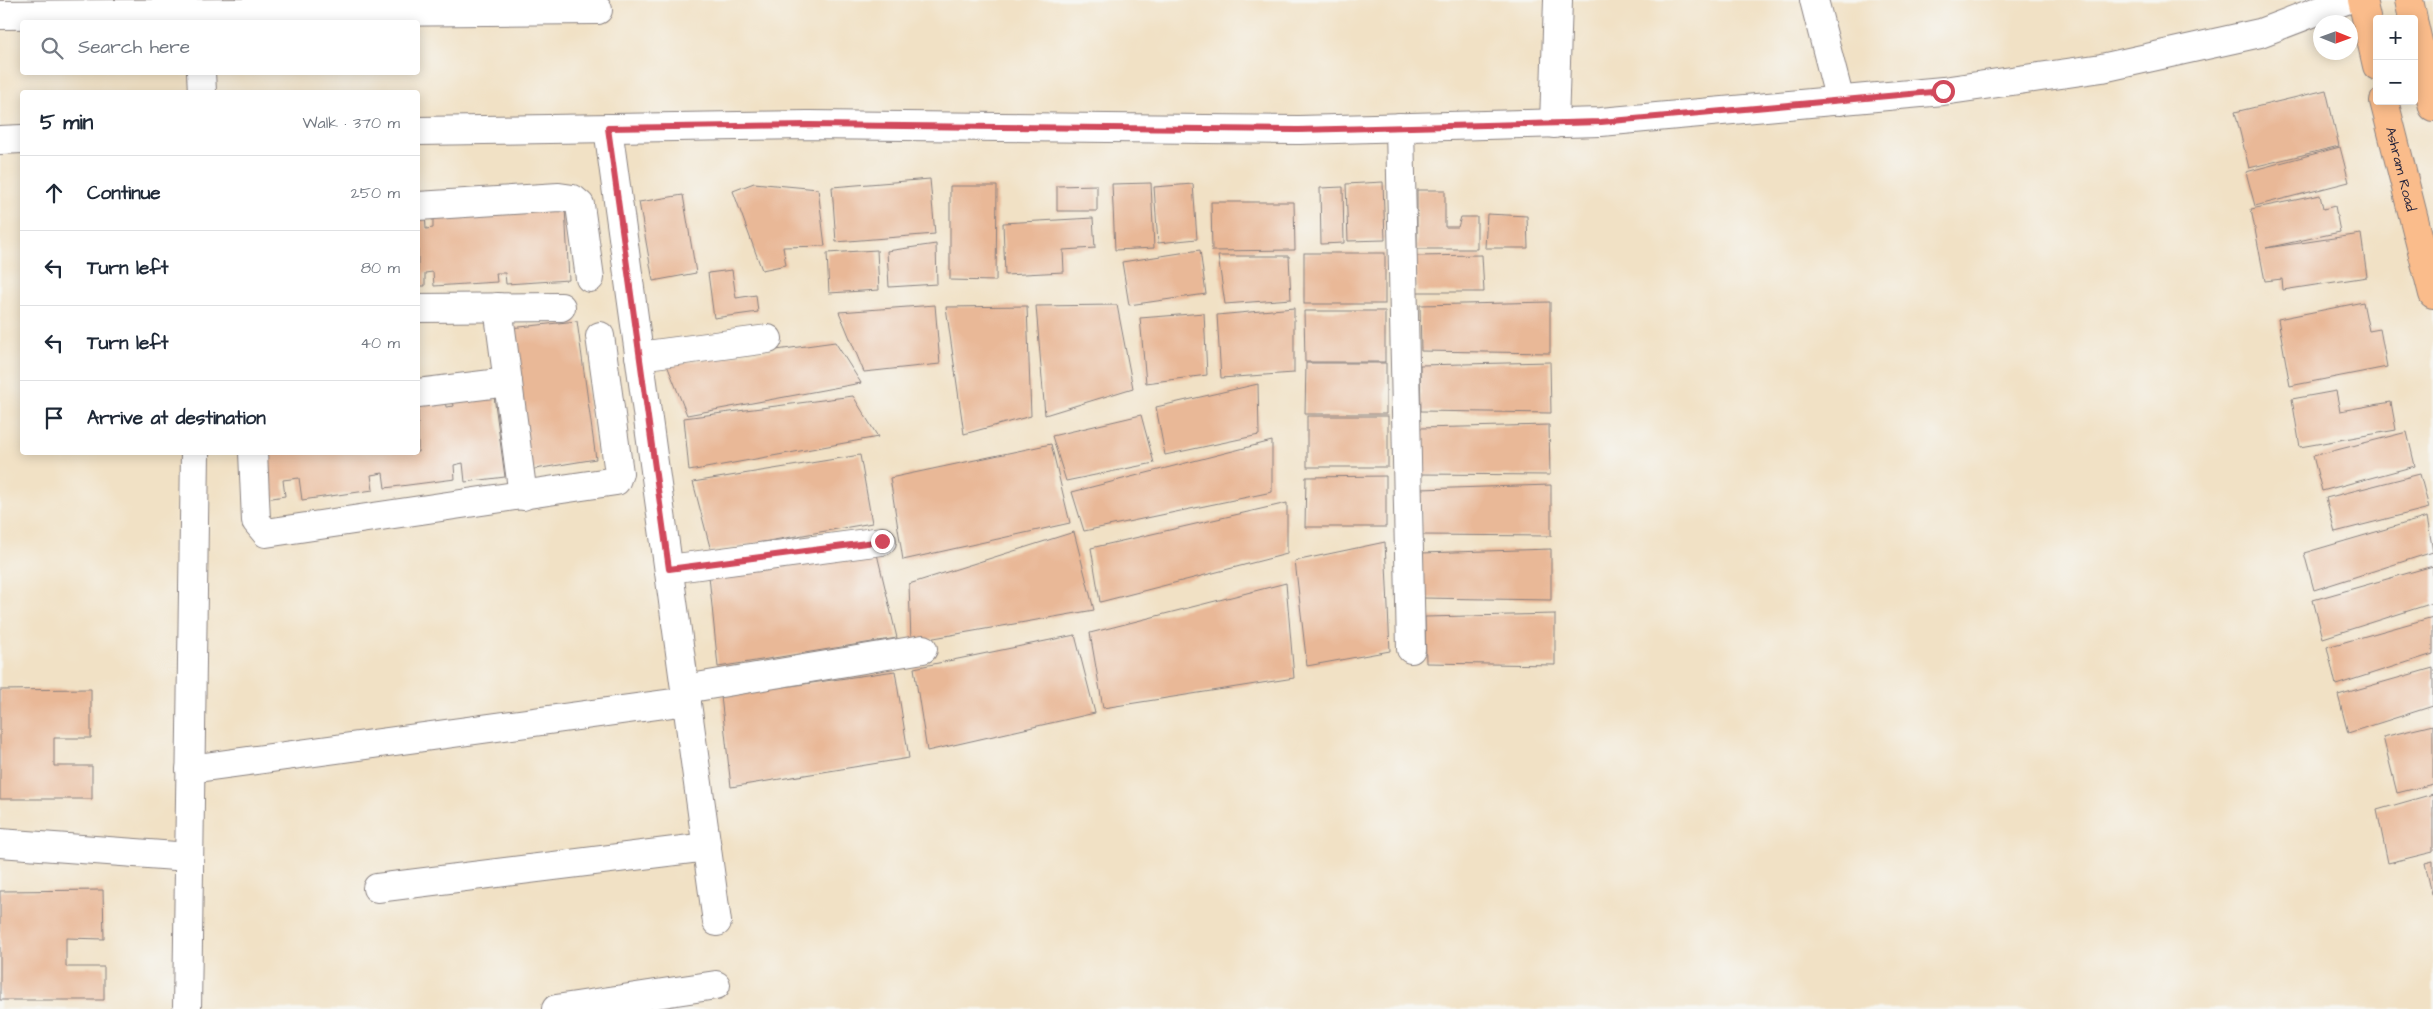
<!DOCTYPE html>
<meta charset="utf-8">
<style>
:root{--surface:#fff;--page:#f6f6f7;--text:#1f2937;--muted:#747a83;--line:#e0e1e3}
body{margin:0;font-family:"Architects Daughter",sans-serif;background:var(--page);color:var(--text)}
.controls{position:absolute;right:15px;top:15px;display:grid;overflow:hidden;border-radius:5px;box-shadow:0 2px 12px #0003}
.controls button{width:45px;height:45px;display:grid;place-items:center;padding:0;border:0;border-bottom:1px solid var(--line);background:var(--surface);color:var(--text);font:25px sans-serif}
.compass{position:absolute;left:2313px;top:15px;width:45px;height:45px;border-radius:50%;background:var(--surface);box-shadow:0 2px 12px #0003;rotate:91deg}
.stop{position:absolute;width:15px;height:15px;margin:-11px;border:4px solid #d1495b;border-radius:50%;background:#fff}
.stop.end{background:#d1495b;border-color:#fff;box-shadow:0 1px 5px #0008}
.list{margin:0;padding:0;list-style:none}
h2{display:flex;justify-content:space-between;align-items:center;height:65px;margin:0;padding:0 20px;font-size:21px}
h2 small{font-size:16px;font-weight:400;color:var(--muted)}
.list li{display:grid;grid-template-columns:32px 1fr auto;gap:15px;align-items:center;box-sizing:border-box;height:75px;padding:0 20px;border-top:1px solid var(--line)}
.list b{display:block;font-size:19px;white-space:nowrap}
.list em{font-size:16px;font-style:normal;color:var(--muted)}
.icon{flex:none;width:28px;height:28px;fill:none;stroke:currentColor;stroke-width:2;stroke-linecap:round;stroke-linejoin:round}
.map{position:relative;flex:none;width:2433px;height:1009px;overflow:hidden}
.search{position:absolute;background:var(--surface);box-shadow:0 2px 12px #0003;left:20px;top:20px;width:400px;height:55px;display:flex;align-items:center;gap:12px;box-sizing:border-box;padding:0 18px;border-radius:5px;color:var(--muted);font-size:19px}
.panel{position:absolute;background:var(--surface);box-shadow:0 2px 12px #0003;left:20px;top:90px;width:400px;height:365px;border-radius:5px}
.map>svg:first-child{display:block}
</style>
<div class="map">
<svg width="2433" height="1009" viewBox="0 0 2433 1009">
<rect width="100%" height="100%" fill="#f6f6f2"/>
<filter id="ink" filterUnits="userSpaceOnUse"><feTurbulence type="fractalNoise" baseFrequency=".02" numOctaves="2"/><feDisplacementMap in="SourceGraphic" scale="10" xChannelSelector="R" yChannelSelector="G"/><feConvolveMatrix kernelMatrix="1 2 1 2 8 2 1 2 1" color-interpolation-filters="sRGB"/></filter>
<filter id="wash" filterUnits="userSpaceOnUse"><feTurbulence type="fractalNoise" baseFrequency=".0096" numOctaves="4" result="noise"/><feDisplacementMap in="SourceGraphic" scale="20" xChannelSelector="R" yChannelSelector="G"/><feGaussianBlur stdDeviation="1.12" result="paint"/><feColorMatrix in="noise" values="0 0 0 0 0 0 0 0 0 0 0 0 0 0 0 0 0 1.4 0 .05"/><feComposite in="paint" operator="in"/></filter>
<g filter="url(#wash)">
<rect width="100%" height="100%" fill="#f1e1c5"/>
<g id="blocks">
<g fill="#e9b897">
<path d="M2326,90L2339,146L2249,168L2235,112Z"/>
<path d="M2340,147L2349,182L2255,206L2246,172Z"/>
<path d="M930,179L935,234L836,242L832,187Z"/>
<path d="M1383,182L1385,240L1348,241L1346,184Z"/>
<path d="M754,183L818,189L825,246L783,247L786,265L762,270L733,191Z"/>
<path d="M1151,183L1154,248L1115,250L1112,184Z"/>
<path d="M1193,184L1197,239L1158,243L1154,187Z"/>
<path d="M1097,185V211H1057V186Z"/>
<path d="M950,186H997L996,281L950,280Z"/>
<path d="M1343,187L1344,243L1321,244L1320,188Z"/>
<path d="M1417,190H1445V227H1458L1461,217H1477V249H1417Z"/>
<path d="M683,195L696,273L653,281L639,202Z"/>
<path d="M2320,195L2323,209L2335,206L2340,232L2266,248L2361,234L2367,277L2283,290L2282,279L2265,281L2251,209Z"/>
<path d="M1211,202H1294L1295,250L1212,251Z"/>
<path d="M565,208L569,280L506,284L505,273H496L497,282L434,286L433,272L425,273V286H418V211H425L426,229L433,228V216Z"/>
<path d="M1487,214L1527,216L1528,248H1485Z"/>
<path d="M1093,218L1095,248L1063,250L1064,272L1005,275L1003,223Z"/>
<path d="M936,244L937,284L889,287L887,251Z"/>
<path d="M877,250L879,290L829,293L827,253Z"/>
<path d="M1200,250L1206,294L1129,305L1122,262Z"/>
<rect x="1304" y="253" width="81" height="51"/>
<path d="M1482,255L1484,292H1417L1416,256Z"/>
<path d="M1218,256H1289L1291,299L1225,304Z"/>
<path d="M732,270L736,298L756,295L758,312L714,318L708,273Z"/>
<path d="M1550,302V353L1421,351L1420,305Z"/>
<path d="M2363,302L2369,331L2380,329L2387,367L2290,386L2278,319Z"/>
<path d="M935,305L940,364L864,372L839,312Z"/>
<path d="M1117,305L1133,388L1045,415L1036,306Z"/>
<path d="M1027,306L1031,416L964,434L946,307Z"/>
<path d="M1294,308V373L1221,378L1217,315Z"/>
<path d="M1304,311H1385V362H1305Z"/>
<path d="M1204,313L1207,375L1146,383L1140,318Z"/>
<path d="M577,321L596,459L529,470L510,328Z"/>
<path d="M835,342L861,383L687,415L667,365Z"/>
<path d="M1550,362L1551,413L1421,411L1420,365Z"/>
<path d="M1306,363H1386V414H1305Z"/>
<path d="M1258,384L1259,435L1165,455L1156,407Z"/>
<path d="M493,389L505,477L465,482L463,463L454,465L455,479L385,488L383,473L371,475L373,490L302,500L299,478L283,480L285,496L266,499L259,452H418V399L444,395L446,407L454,406L452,395Z"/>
<path d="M2336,391L2340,411L2391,402L2396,430L2300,447L2292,399Z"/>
<path d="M853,396L878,437L689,471L684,418Z"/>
<path d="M1141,415L1154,463L1066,481L1052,436Z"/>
<rect x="1307" y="416" width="81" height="51"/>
<path d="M1549,425L1550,475L1420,474L1419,428Z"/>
<path d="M2407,432L2415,466L2322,491L2313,456Z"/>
<path d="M1272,441V492L1084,531L1072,492Z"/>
<path d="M1051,444L1070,523L903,560L890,478Z"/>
<path d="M860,455L872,523L711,551L693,482Z"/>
<path d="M2420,474L2429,508L2335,532L2326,498Z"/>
<path d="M1386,476V527H1305L1306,477Z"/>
<path d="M1551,485V536L1422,535L1420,489Z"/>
<path d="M1287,503V554L1100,602L1091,548Z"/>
<path d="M2427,517L2433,552L2314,590L2304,553Z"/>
<path d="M1074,532L1094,610L911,642L909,584Z"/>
<path d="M1385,542L1390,651L1307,666L1295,561Z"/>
<path d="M1551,549V600L1422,598L1421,553Z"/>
<path d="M877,554L897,638L718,667L709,576Z"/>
<path d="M2433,566V603L2323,638L2313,600Z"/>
<path d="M1286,583L1294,678L1103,708L1090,633Z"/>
<path d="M1555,614V665L1426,663L1425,617Z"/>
<path d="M2433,617V654L2336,685L2327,647Z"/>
<path d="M1075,635L1095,713L927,751L914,668Z"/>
<path d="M2433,668V706L2348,733L2338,695Z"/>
<path d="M895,671L909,758L731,787L721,696Z"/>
<path d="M91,689V738H54V766H92V799H0V690Z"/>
<path d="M2433,725V784L2397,793L2383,737Z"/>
<path d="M2433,794V852L2388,863L2377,810Z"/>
<path d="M2433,861V894H2432L2425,863Z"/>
<path d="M103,890L104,939L66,938V967H104V1000H0V891Z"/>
</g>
</g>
</g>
<g filter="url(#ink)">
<use href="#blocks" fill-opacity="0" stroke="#8a8280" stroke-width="1"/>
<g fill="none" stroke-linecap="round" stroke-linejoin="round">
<g stroke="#8a8280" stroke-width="30">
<g id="minor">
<path d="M1814,0L1840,101"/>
<path d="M0,15L598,10"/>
<path d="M201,72L202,92"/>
<path d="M1554,124L1558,0"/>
<path d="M1400,127L1411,649"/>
<path d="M608,128L717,922"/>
<path d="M418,131L808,125L1299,130L1601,122L1943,91L2102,68L2260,33L2346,0"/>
<path d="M0,140L22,139"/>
<path d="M418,206L559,197L573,199L580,205L590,278"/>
<path d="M498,307L523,496"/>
<path d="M418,308L561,307"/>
<path d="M639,356L768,339"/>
<path d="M418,393L508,382"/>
<path d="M253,452L256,521L266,533L616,481L619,473L600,336"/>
<path d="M669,569L882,541"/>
<path d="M685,689L923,649"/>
<path d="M190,769L687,701"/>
<path d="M0,843L189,857"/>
<path d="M377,888L707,847"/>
<path d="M187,1009L195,452"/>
<path d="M556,1009L716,985"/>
</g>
</g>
<g stroke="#8a8280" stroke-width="30">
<g id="major">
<path d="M2362,0L2377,66"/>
<path d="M2409,0L2413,19"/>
<path d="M2414,24L2433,107"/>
<path id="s1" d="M2384,101L2433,294"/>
</g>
</g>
<use href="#minor" stroke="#fff" stroke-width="28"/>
<use href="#major" stroke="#fabc8b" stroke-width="28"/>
</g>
</g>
<g fill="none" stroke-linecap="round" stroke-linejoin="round" filter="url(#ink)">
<path stroke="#d1495b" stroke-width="6" d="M882,541L669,569L608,128L808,125L1299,130L1601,122L1943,91"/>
</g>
<g text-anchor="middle" stroke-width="4.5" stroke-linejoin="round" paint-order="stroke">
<g font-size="14" fill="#22223b" stroke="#f6f6f2">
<text dy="5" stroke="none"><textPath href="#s1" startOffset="70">Ashram Road</textPath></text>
</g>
</g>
</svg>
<div class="controls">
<button>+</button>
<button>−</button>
</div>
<svg class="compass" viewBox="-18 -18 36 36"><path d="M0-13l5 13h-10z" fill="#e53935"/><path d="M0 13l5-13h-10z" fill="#747a83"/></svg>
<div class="stop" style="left:1943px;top:91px"></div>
<div class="stop end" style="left:882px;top:541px"></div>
<div class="search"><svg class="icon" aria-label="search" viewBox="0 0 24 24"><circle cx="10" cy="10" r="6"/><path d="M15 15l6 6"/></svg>Search here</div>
<section class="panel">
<h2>5 min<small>Walk · 370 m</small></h2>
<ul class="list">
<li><svg class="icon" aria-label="ahead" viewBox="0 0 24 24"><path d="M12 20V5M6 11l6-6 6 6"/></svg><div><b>Continue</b></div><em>250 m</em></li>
<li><svg class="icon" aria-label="left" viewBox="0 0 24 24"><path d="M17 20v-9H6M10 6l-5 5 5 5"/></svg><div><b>Turn left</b></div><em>80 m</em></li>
<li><svg class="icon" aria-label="left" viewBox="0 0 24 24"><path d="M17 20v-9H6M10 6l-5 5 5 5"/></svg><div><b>Turn left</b></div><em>40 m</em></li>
<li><svg class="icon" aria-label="arrive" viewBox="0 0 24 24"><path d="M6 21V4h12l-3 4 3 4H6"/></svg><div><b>Arrive at destination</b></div></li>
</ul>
</section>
</div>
